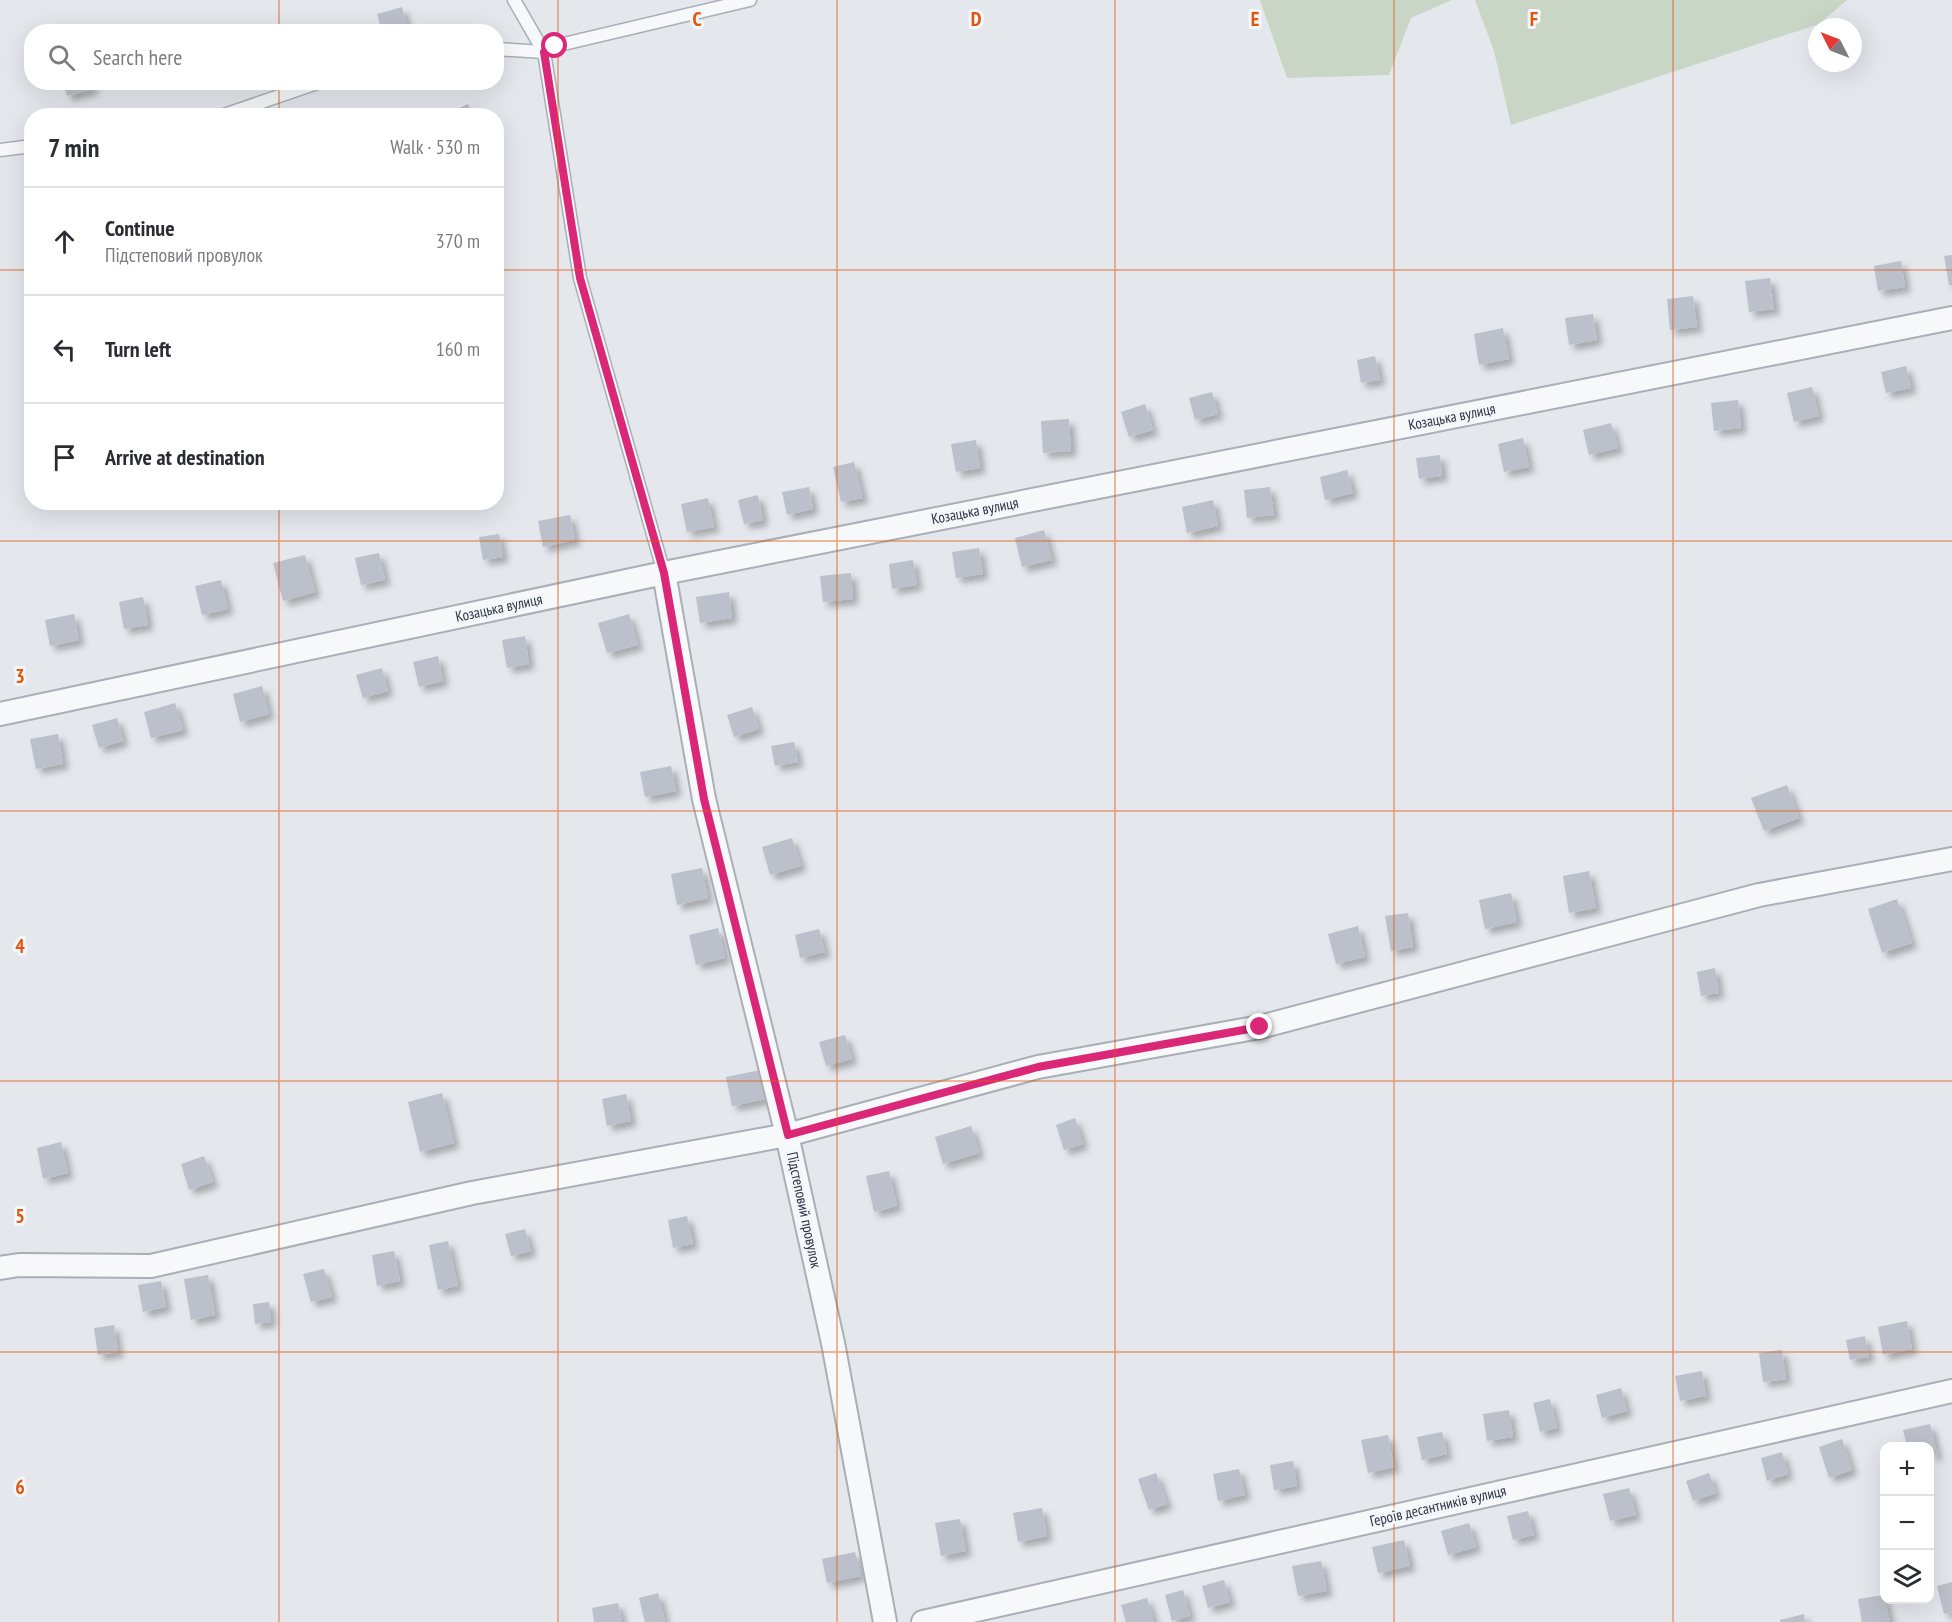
<!DOCTYPE html>
<meta charset="utf-8">
<style>
:root{--surface:#fff;--page:#f2f2f3;--text:#2b2b33;--muted:#7c7c81;--line:#e1e1e2}
body{margin:0;font-family:"PT Sans Narrow",sans-serif;background:var(--page);color:var(--text)}
.controls{position:absolute;right:18px;bottom:18px;display:grid;overflow:hidden;border-radius:12px;box-shadow:0 6px 24px #0002}
.controls button{width:54px;height:54px;display:grid;place-items:center;padding:0;border:0;border-bottom:2px solid var(--line);background:var(--surface);color:var(--text);font:30px sans-serif}
.compass{position:absolute;left:1808px;top:18px;width:54px;height:54px;border-radius:50%;background:var(--surface);box-shadow:0 6px 24px #0002;rotate:312deg}
.stop{position:absolute;width:18px;height:18px;margin:-14px;border:4px solid #db2777;border-radius:50%;background:#fff}
.stop.end{background:#db2777;border-color:#fff;box-shadow:0 2px 6px #0008}
.list{margin:0;padding:0;list-style:none}
h2{display:flex;justify-content:space-between;align-items:center;height:78px;margin:0;padding:0 24px;font-size:26px}
h2 small{font-size:20px;font-weight:400;color:var(--muted)}
.list li{display:grid;grid-template-columns:39px 1fr auto;gap:18px;align-items:center;box-sizing:border-box;height:108px;padding:0 24px;border-top:2px solid var(--line)}
.list b{display:block;font-size:22px;white-space:nowrap}
.list p{margin:0;font-size:20px;white-space:nowrap;color:var(--muted)}
.list em{font-size:20px;font-style:normal;color:var(--muted)}
.icon{flex:none;width:33px;height:33px;fill:none;stroke:currentColor;stroke-width:2;stroke-linecap:round;stroke-linejoin:round}
.map{position:relative;flex:none;width:1952px;height:1622px;overflow:hidden}
.search{position:absolute;background:var(--surface);box-shadow:0 6px 24px #0002;left:24px;top:24px;width:480px;height:66px;display:flex;align-items:center;gap:15px;box-sizing:border-box;padding:0 21px;border-radius:24px;color:var(--muted);font-size:22px}
.panel{position:absolute;background:var(--surface);box-shadow:0 6px 24px #0002;left:24px;top:108px;width:480px;height:402px;border-radius:24px}
.map>svg:first-child{display:block}
</style>
<div class="map">
<svg width="1952" height="1622" viewBox="0 0 1952 1622">
<defs>
<filter id="shadow"><feDropShadow dx="5.5" dy="5.5" stdDeviation="3" flood-color="#0004"/></filter>
</defs>
<rect width="100%" height="100%" fill="#e4e7ec"/>
<g fill="#c9d6c5">
<path d="M1260,0H1452L1411,18L1389,75L1287,78Z"/>
<path d="M1475,0H1847L1819,24L1511,125L1494,51Z"/>
</g>
<g fill="#bbc0ca" filter="url(#shadow)">
<path d="M402,7L408,29L399,32H382L377,14Z"/>
<path d="M63,82H91L93,89L67,96Z"/>
<path d="M468,104L473,116H452L451,112Z"/>
<path d="M1952,255V285H1949L1944,256Z"/>
<path d="M1901,261L1905,287L1878,291L1874,266Z"/>
<path d="M1770,278L1774,309L1749,312L1745,281Z"/>
<path d="M1693,296L1697,327L1670,330L1667,299Z"/>
<path d="M1593,314L1597,340L1569,345L1565,318Z"/>
<path d="M1503,328L1509,359L1479,365L1474,334Z"/>
<path d="M1375,356L1380,380L1361,383L1357,360Z"/>
<path d="M1906,366L1911,388L1886,393L1881,372Z"/>
<path d="M1812,387L1819,416L1794,422L1787,393Z"/>
<path d="M1212,392L1218,414L1195,420L1189,398Z"/>
<path d="M1738,400L1741,428L1714,431L1711,403Z"/>
<path d="M1145,404L1153,430L1129,437L1121,412Z"/>
<path d="M1069,419L1071,451L1043,453L1041,421Z"/>
<path d="M1611,423L1618,448L1589,455L1583,430Z"/>
<path d="M1523,438L1529,467L1504,472L1498,444Z"/>
<path d="M976,440L980,468L956,472L951,444Z"/>
<path d="M1440,455L1442,476L1419,479L1416,458Z"/>
<path d="M854,462L863,498L841,502L833,467Z"/>
<path d="M1347,470L1353,493L1325,500L1320,477Z"/>
<path d="M809,487L813,509L787,515L782,492Z"/>
<path d="M1270,487L1274,515L1247,518L1244,490Z"/>
<path d="M758,495L763,520L744,524L738,500Z"/>
<path d="M708,498L714,527L687,532L681,504Z"/>
<path d="M1213,500L1218,526L1187,533L1182,507Z"/>
<path d="M570,515L575,540L543,547L538,521Z"/>
<path d="M1044,530L1052,560L1022,567L1015,538Z"/>
<path d="M499,534L503,557L483,560L479,537Z"/>
<path d="M979,548L983,574L956,578L952,552Z"/>
<path d="M379,553L385,580L361,585L355,558Z"/>
<path d="M305,555L315,592L283,601L273,563Z"/>
<path d="M913,560L917,585L892,589L889,564Z"/>
<path d="M851,573L853,599L823,602L820,576Z"/>
<path d="M221,580L228,609L202,615L195,586Z"/>
<path d="M729,592L732,618L700,623L696,597Z"/>
<path d="M143,597L148,625L124,629L119,602Z"/>
<path d="M74,614L79,640L50,646L45,620Z"/>
<path d="M629,614L638,645L607,653L598,623Z"/>
<path d="M525,636L529,664L507,668L502,640Z"/>
<path d="M438,656L443,681L419,687L413,662Z"/>
<path d="M382,668L388,691L363,698L356,675Z"/>
<path d="M262,686L269,714L240,722L233,694Z"/>
<path d="M175,703L183,730L151,738L144,712Z"/>
<path d="M752,707L759,729L734,737L727,715Z"/>
<path d="M117,718L123,741L99,748L92,725Z"/>
<path d="M58,734L63,764L36,769L30,739Z"/>
<path d="M794,742L798,762L775,766L771,746Z"/>
<path d="M671,766L676,791L645,797L640,772Z"/>
<path d="M1787,785L1799,818L1764,831L1751,798Z"/>
<path d="M792,838L801,866L770,875L762,847Z"/>
<path d="M702,868L708,898L677,905L671,874Z"/>
<path d="M1589,871L1596,908L1569,913L1563,876Z"/>
<path d="M1511,893L1517,922L1485,929L1479,900Z"/>
<path d="M1897,899L1912,943L1882,953L1868,909Z"/>
<path d="M1408,913L1413,947L1391,951L1385,916Z"/>
<path d="M1358,926L1365,957L1336,964L1328,934Z"/>
<path d="M718,928L725,958L696,965L689,935Z"/>
<path d="M819,929L825,952L800,958L795,935Z"/>
<path d="M1715,968L1719,993L1701,996L1697,972Z"/>
<path d="M845,1035L852,1059L826,1066L819,1042Z"/>
<path d="M760,1070L766,1099L732,1106L726,1077Z"/>
<path d="M442,1093L454,1143L420,1152L408,1102Z"/>
<path d="M626,1094L631,1121L607,1126L602,1099Z"/>
<path d="M1075,1118L1083,1144L1064,1150L1056,1125Z"/>
<path d="M971,1126L979,1153L943,1164L935,1137Z"/>
<path d="M61,1142L68,1173L43,1179L37,1148Z"/>
<path d="M204,1156L213,1182L189,1190L181,1164Z"/>
<path d="M889,1171L897,1206L874,1212L866,1176Z"/>
<path d="M687,1216L693,1244L673,1248L668,1220Z"/>
<path d="M525,1229L531,1251L511,1256L505,1234Z"/>
<path d="M448,1241L458,1286L438,1290L429,1245Z"/>
<path d="M394,1251L400,1281L377,1286L372,1255Z"/>
<path d="M324,1269L332,1297L311,1302L303,1274Z"/>
<path d="M208,1275L215,1315L191,1320L184,1279Z"/>
<path d="M161,1281L166,1307L143,1312L138,1285Z"/>
<path d="M269,1302L271,1322L255,1324L253,1304Z"/>
<path d="M1907,1321L1912,1349L1883,1355L1878,1327Z"/>
<path d="M114,1325L118,1352L98,1355L94,1328Z"/>
<path d="M1865,1336L1869,1357L1850,1360L1846,1340Z"/>
<path d="M1782,1350L1786,1379L1763,1382L1759,1353Z"/>
<path d="M1702,1371L1706,1396L1680,1401L1675,1376Z"/>
<path d="M1621,1388L1627,1411L1602,1418L1596,1395Z"/>
<path d="M1550,1399L1557,1428L1540,1432L1533,1403Z"/>
<path d="M1509,1410L1513,1437L1487,1441L1483,1414Z"/>
<path d="M1930,1424L1937,1454L1930,1456V1446H1907L1903,1430Z"/>
<path d="M1442,1432L1447,1454L1422,1460L1417,1437Z"/>
<path d="M1388,1435L1394,1467L1368,1473L1361,1440Z"/>
<path d="M1842,1439L1852,1470L1829,1478L1819,1447Z"/>
<path d="M1782,1452L1788,1474L1767,1481L1761,1458Z"/>
<path d="M1293,1461L1297,1486L1274,1490L1270,1465Z"/>
<path d="M1239,1469L1245,1495L1218,1501L1213,1474Z"/>
<path d="M1156,1473L1167,1504L1149,1510L1138,1479Z"/>
<path d="M1709,1473L1716,1493L1693,1501L1686,1481Z"/>
<path d="M1629,1488L1636,1515L1610,1521L1603,1494Z"/>
<path d="M1042,1508L1047,1536L1018,1542L1013,1513Z"/>
<path d="M1528,1511L1534,1535L1513,1540L1507,1516Z"/>
<path d="M960,1519L966,1551L941,1556L935,1523Z"/>
<path d="M1469,1523L1476,1547L1448,1555L1441,1531Z"/>
<path d="M1404,1540L1410,1566L1378,1573L1372,1547Z"/>
<path d="M855,1552L861,1576L827,1583L822,1559Z"/>
<path d="M1321,1561L1327,1591L1298,1596L1292,1566Z"/>
<path d="M1224,1580L1230,1602L1208,1608L1202,1586Z"/>
<path d="M1952,1582V1612L1944,1614L1937,1586Z"/>
<path d="M1183,1590L1190,1616L1172,1621L1165,1595Z"/>
<path d="M658,1593L665,1621L645,1622L639,1598Z"/>
<path d="M1884,1595L1890,1622H1862L1858,1599Z"/>
<path d="M1147,1598L1154,1622H1126L1121,1605Z"/>
<path d="M618,1603L622,1622H594L592,1608Z"/>
<path d="M1804,1614L1805,1622H1780V1620Z"/>
</g>
<g fill="none" stroke-linecap="round" stroke-linejoin="round">
<g stroke="#a9aeb7" stroke-width="15">
<g id="lane">
<path d="M514,0L544,52L580,278L664,573"/>
<path d="M496,49L544,52L555,46L750,0"/>
<path d="M221,116L320,82"/>
<path d="M0,150L32,146"/>
</g>
</g>
<g stroke="#a9aeb7" stroke-width="26">
<g id="street">
<path d="M664,573L704,799L787,1135L833,1343L885,1622"/>
<path d="M0,714L664,573L1952,318"/>
<path d="M0,1268L19,1265L151,1266L472,1193L787,1135L1038,1067L1260,1027L1759,895L1952,859"/>
<path d="M923,1622L1952,1391"/>
</g>
</g>
<use href="#lane" stroke="#f7f8fa" stroke-width="12"/>
<use href="#street" stroke="#f7f8fa" stroke-width="22"/>
</g>
<g fill="none" stroke-linecap="round" stroke-linejoin="round">
<path stroke="#db2777" stroke-width="8" d="M555,46L544,52L580,278L664,573L704,799L788,1135L1038,1067L1260,1027"/>
</g>
<path fill="none" stroke="#df570f" stroke-width="1.5" stroke-opacity="0.55" d="M279,0V32M558,0V1622M837,0V1622M1115,0V1622M1394,0V1622M1673,0V1622M279,82V116M0,270H32M496,270H1952M279,502V1622M0,541H1952M0,811H1952M0,1081H1952M0,1352H1952"/>
<g text-anchor="middle" stroke-width="6" stroke-linejoin="round" paint-order="stroke">
<g font-size="15" fill="#2b3445" stroke="#f4f6f9">
<text transform="translate(1452 417) rotate(-11)" y="5">Козацька вулиця</text>
<text transform="translate(975 511) rotate(-11)" y="5">Козацька вулиця</text>
<text transform="translate(499 608) rotate(-12)" y="5">Козацька вулиця</text>
<text transform="translate(804 1210) rotate(78)" y="5">Підстеповий провулок</text>
<text transform="translate(1438 1506) rotate(-13)" y="5">Героїв десантників вулиця</text>
</g>
</g>
<g font-size="20" text-anchor="middle" font-weight="bold" fill="#df570f" stroke="#f4f6f9" stroke-width="6" stroke-linejoin="round" paint-order="stroke">
<text x="697" y="26">C</text>
<text x="976" y="26">D</text>
<text x="1255" y="26">E</text>
<text x="1534" y="26">F</text>
<text x="20" y="683">3</text>
<text x="20" y="953">4</text>
<text x="20" y="1223">5</text>
<text x="20" y="1494">6</text>
</g>
</svg>
<div class="controls">
<button>+</button>
<button>−</button>
<button><svg class="icon" aria-label="layers" viewBox="0 0 24 24"><path d="M12 4l9 5-9 5-9-5zM3 14l9 5 9-5"/></svg></button>
</div>
<svg class="compass" viewBox="-18 -18 36 36"><path d="M0-13l5 13h-10z" fill="#e53935"/><path d="M0 13l5-13h-10z" fill="#7c7c81"/></svg>
<div class="stop" style="left:555px;top:46px"></div>
<div class="stop end" style="left:1260px;top:1027px"></div>
<div class="search"><svg class="icon" aria-label="search" viewBox="0 0 24 24"><circle cx="10" cy="10" r="6"/><path d="M15 15l6 6"/></svg>Search here</div>
<section class="panel">
<h2>7 min<small>Walk · 530 m</small></h2>
<ul class="list">
<li><svg class="icon" aria-label="ahead" viewBox="0 0 24 24"><path d="M12 20V5M6 11l6-6 6 6"/></svg><div><b>Continue</b><p>Підстеповий провулок</p></div><em>370 m</em></li>
<li><svg class="icon" aria-label="left" viewBox="0 0 24 24"><path d="M17 20v-9H6M10 6l-5 5 5 5"/></svg><div><b>Turn left</b></div><em>160 m</em></li>
<li><svg class="icon" aria-label="arrive" viewBox="0 0 24 24"><path d="M6 21V4h12l-3 4 3 4H6"/></svg><div><b>Arrive at destination</b></div></li>
</ul>
</section>
</div>
